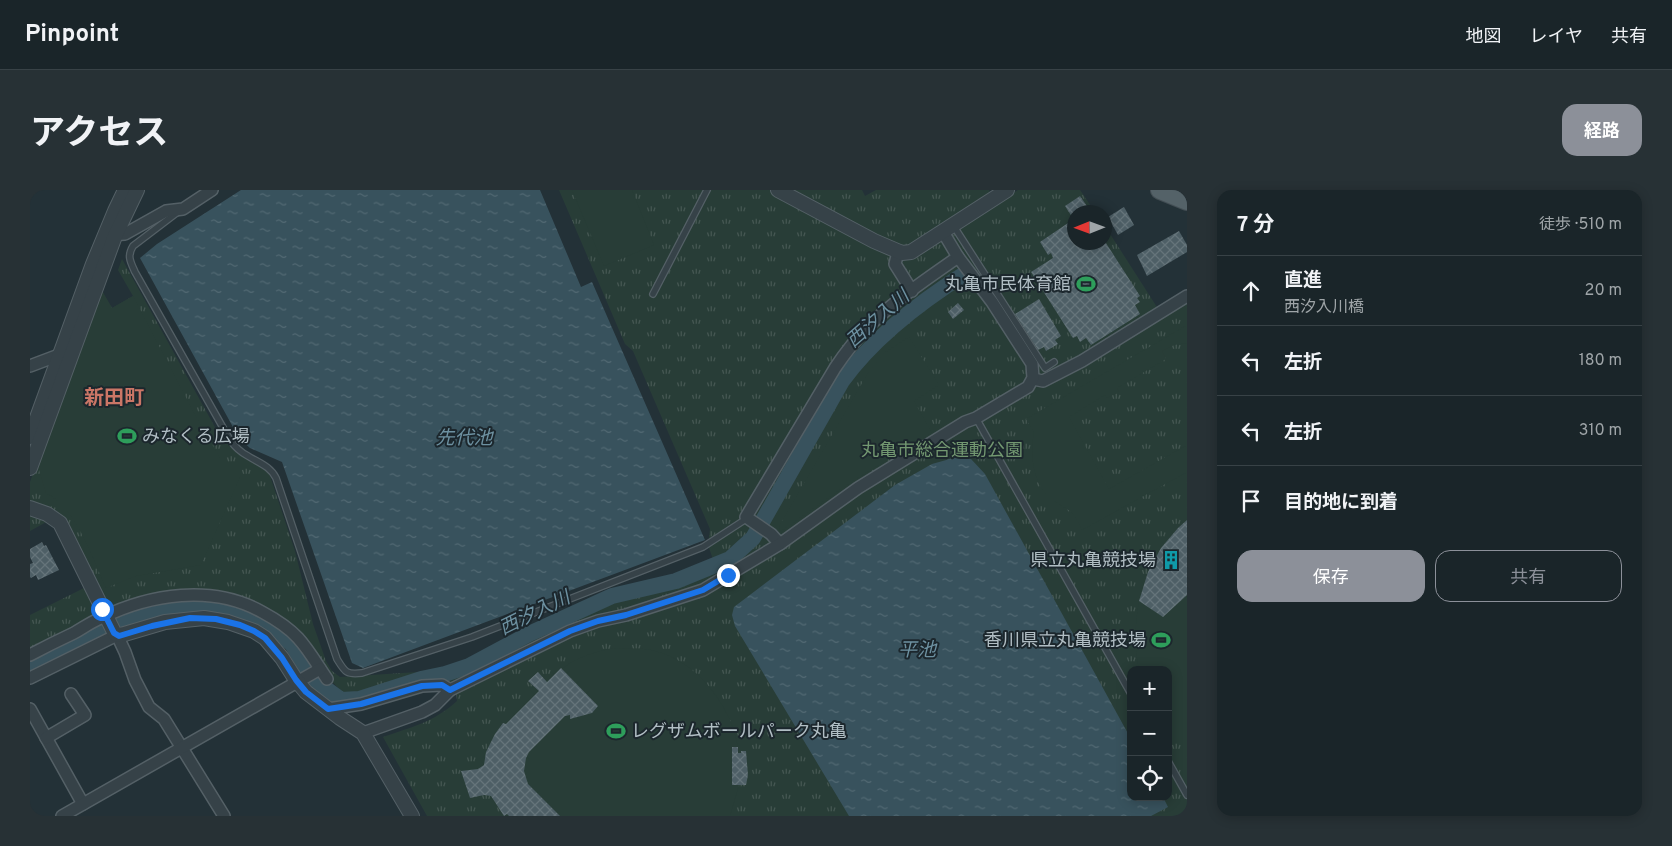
<!DOCTYPE html>
<html lang="ja">
<meta charset="utf-8">
<style>
:root{--surface:#1a2529;--page:#273135;--text:#f1f3f6;--muted:#9fa5a8;--line:#384246;--accent:#8c9099}
body{margin:0;font-family:Overpass,"Noto Sans JP",sans-serif;background:var(--page);color:var(--text)}
.controls{position:absolute;right:15px;bottom:15px;display:grid;overflow:hidden;border-radius:10px;box-shadow:0 2px 12px #0003}
.controls button{width:45px;height:45px;display:grid;place-items:center;padding:0;border:0;border-bottom:1px solid var(--line);background:var(--surface);color:var(--text);font:25px sans-serif}
.compass{position:absolute;left:1037px;top:15px;width:45px;height:45px;border-radius:50%;background:var(--surface);box-shadow:0 2px 12px #0003;rotate:269deg}
.stop{position:absolute;width:15px;height:15px;margin:-11px;border:4px solid #1a73e8;border-radius:50%;background:#fff}
.stop.end{background:#1a73e8;border-color:#fff;box-shadow:0 1px 5px #0008}
.list{margin:0;padding:0;list-style:none}
h2{display:flex;justify-content:space-between;align-items:center;height:65px;margin:0;padding:0 20px;font-size:21px}
h2 small{font-size:16px;font-weight:400;color:var(--muted)}
.list li{display:grid;grid-template-columns:32px 1fr auto;gap:15px;align-items:center;box-sizing:border-box;height:70px;padding:0 20px;border-top:1px solid var(--line)}
.list b{display:block;font-size:19px;white-space:nowrap}
.list p{margin:0;font-size:16px;white-space:nowrap;color:var(--muted)}
.list em{font-size:16px;font-style:normal;color:var(--muted)}
.actions{display:flex;gap:10px;padding:15px 20px}
.actions a{flex:1;padding:11px 0;border:1px solid var(--accent);border-radius:15px;text-align:center;font-size:18px;color:var(--accent)}
.actions .main{background:var(--accent);color:#fff}
.icon{flex:none;width:28px;height:28px;fill:none;stroke:currentColor;stroke-width:2;stroke-linecap:round;stroke-linejoin:round}
.map{position:relative;flex:none;width:1157px;height:626px;overflow:hidden;border-radius:15px}
header{display:flex;align-items:center;gap:30px;box-sizing:border-box;height:70px;padding:0 25px;background:var(--surface);border-bottom:1px solid var(--line)}
header strong{font-size:24px}
nav{display:flex;gap:28px;margin-inline-start:auto;font-size:18px}
.intro{display:flex;align-items:center;justify-content:space-between;box-sizing:border-box;height:120px;padding:0 30px}
h1{margin:0;font-size:35px}
.button{padding:12px 22px;border-radius:15px;background:var(--accent);color:#fff;font-size:18px;font-weight:700}
main{display:flex;gap:30px;padding:0 30px}
aside{flex:1;background:var(--surface);border-radius:15px;box-shadow:0 2px 12px #0003}
.map>svg:first-child{display:block}
</style>
<header>
<strong>Pinpoint</strong>
<nav><a>地図</a><a>レイヤ</a><a>共有</a></nav>
</header>
<div class="intro"><h1>アクセス</h1><a class="button">経路</a></div>
<main>
<div class="map">
<svg width="1157" height="626" viewBox="0 0 1157 626">
<defs>
<pattern id="park-tufts" width="24" height="20" patternUnits="userSpaceOnUse" patternTransform="scale(1.25)"><rect width="24" height="20" fill="#283d37"/><path d="M3 7l-1-3M5 7V3M7 7l1-3M15 17l-1-3M17 17v-4M19 17l1-3" fill="none" stroke="#455752"/></pattern>
<pattern id="water-ripples" width="26" height="14" patternUnits="userSpaceOnUse" patternTransform="scale(1.25)"><rect width="26" height="14" fill="#38525d"/><path d="M2 4q2-2 4 0t4 0M15 11q2-2 4 0t4 0" fill="none" stroke="#526973"/></pattern>
<pattern id="building-cross-hatch" width="8" height="8" patternUnits="userSpaceOnUse" patternTransform="scale(1.25)"><rect width="8" height="8" fill="#4e5f66"/><path d="M0 0l8 8M0 8l8-8" fill="none" stroke="#65747a"/></pattern>
</defs>
<rect width="100%" height="100%" fill="#233137"/>
<path fill="url(#park-tufts)" fill-rule="evenodd" d="M529,0H832L835,6L846,0H959L966,15L988,0H1050L1065,22H1044V52H1074L1075,36L1132,125L1157,112V626H397L353,547C382,537 404,532 427,511L426,502L398,498L327,518L294,483L256,435L192,402L177,399L160,400L70,423L0,459V425L56,397L20,330L0,341V292L71,99L82,118L103,106L88,80L92,69L186,239C201,257 216,270 238,280L265,361L283,434L296,471L302,481L310,487L435,479L585,410L607,405L684,372L678,355L680,339L603,161L595,154ZM1101,480H1138V607H1101Z"/>
<g fill="#283d37">
<path d="M542,0H602L624,55L574,76Z"/>
<path d="M71,99L82,118L103,106L164,223L190,268L210,287L171,375L106,386L76,398C62,367 47,319 16,303L7,273Z"/>
<path d="M1157,135V153L1144,155L1132,161L1136,169L1087,198L1089,202L1077,208L1075,205L1039,227L1079,299L1157,255V282L1052,340C1049,334 1045,325 1040,321C1033,316 1026,313 1020,308C1002,292 1000,264 1004,242L996,229Z"/>
<path d="M879,147L909,195L884,211L902,243L821,292L750,342L749,336L755,326L838,183L854,163Z"/>
<path d="M1157,330V560L1138,540V480H1109C1098,425 1114,367 1157,330Z"/>
<path d="M579,459C591,459 603,458 614,459C651,463 681,492 697,524C703,535 706,548 709,561H716C718,572 719,583 716,595H709L700,626H479L477,624L474,626L460,606L454,605L440,608L431,581L447,579L454,575C455,558 463,546 473,533L476,534L509,502L498,491L508,482L517,492C537,472 552,465 579,459Z"/>
</g>
<g fill="url(#water-ripples)">
<path d="M211,0H510L551,97L562,92L675,350L333,478L322,473L252,272L220,258L209,248L110,68L127,54Z"/>
<path d="M927,267L941,269L955,284L1101,549V607H1133L1138,617L1121,626H819L705,436L702,425L704,417L865,295L902,274Z"/>
</g>
<g fill="none" stroke-linecap="round" stroke-linejoin="round">
<path stroke="#38525d" stroke-width="16" d="M0,476L77,436L104,426L140,417L177,414L197,416L215,422L234,432L262,454L284,490L311,510L329,509L391,489L415,484L439,476L499,444L582,406L646,391L700,369L723,348L812,191C844,147 890,112 936,83"/>
</g>
<g fill="url(#building-cross-hatch)">
<path d="M1050,6L1061,22H1044V30L1035,16Z"/>
<path d="M1094,17L1104,35L1088,45L1078,27Z"/>
<path d="M1041,31L1044,37V52H1074V50L1110,106L1107,108L1110,112L1105,115L1110,124L1061,155L1056,148L1050,152L1047,146L1043,148L1001,82L1023,68L1021,63L1018,65L1010,52Z"/>
<path d="M1149,41L1157,55V62L1117,86L1107,65Z"/>
<path d="M1009,109L1031,146L1025,150L1028,154L1016,161L1014,157L1008,160L985,124Z"/>
<path d="M928,113L934,120L923,129L918,122Z"/>
<path d="M1157,330V405L1133,427L1109,411L1118,382L1131,358L1148,338Z"/>
<path d="M12,352L14,356L16,355L29,380L8,390L6,385L1,388L0,387V374L3,373L0,367V359Z"/>
<path d="M531,478L568,516L562,523L540,529V525L535,526L499,562L496,568L494,581L498,594L530,626H479L477,624L474,626L461,606L454,605L440,608L431,581L448,579L454,575L456,562L465,544L473,533L476,534L509,501L498,491L508,482L517,492Z"/>
<path d="M702,557H708V563H711V561H716L718,585L716,595H702Z"/>
</g>
<g fill="none" stroke-linecap="round" stroke-linejoin="round">
<g stroke="#546066" stroke-width="8">
<g id="service">
<path d="M149,21L103,56C97,66 100,71 105,82L200,250C205,257 210,262 218,266C229,273 240,276 246,288L307,469C315,482 316,485 332,483L442,447L673,357L713,331L716,327"/>
<path d="M923,35L1015,178L1024,172"/>
<path d="M623,104L677,0"/>
<path d="M946,228L1101,504"/>
<path d="M1138,571L1157,605"/>
</g>
</g>
<g stroke="#546066" stroke-width="14">
<g id="minor">
<path d="M78,45L95,44L136,21L153,19L182,0"/>
<path d="M868,62L865,74L882,101"/>
<path d="M0,176L29,165L36,167"/>
<path d="M1003,189L1013,191L1052,171L1157,106"/>
<path d="M750,354L741,344L716,327L805,178C815,163 826,149 839,136C865,110 898,88 928,67"/>
<path d="M0,465C15,457 29,450 44,443C53,438 61,432 71,428C120,404 182,394 232,422C245,429 258,437 268,448C279,460 288,476 297,489"/>
<path d="M0,488L87,445L95,462L105,490L119,517L134,529L194,626"/>
<path d="M0,519L53,614"/>
<path d="M298,519L331,514L392,496L412,495L420,500"/>
<path d="M333,543L392,522L405,515L420,500L540,441L568,431L596,425L673,400L750,354L828,298L935,232L946,228L998,197L1003,188L1002,174L962,112L928,67L913,42"/>
<path d="M16,548L55,525L41,504"/>
<path d="M32,626L290,479"/>
</g>
</g>
<g stroke="#546066" stroke-width="16">
<g id="tertiary">
<path d="M748,0L844,51L872,63L881,62L977,0"/>
<path d="M0,247L63,74L85,21L95,0"/>
<path d="M0,278L85,46L107,0"/>
<path d="M0,318L17,324L30,333L85,444L91,445L135,432L174,428L198,432L224,441L235,448L252,468L266,490L276,502L310,528L333,543L382,626"/>
</g>
</g>
<g stroke="#434e54" stroke-width="20">
<path id="primary" d="M1130,0L1157,11"/>
</g>
<use href="#service" stroke="#364248" stroke-width="5.5"/>
<use href="#minor" stroke="#364248" stroke-width="11"/>
<use href="#tertiary" stroke="#364248" stroke-width="14"/>
<use href="#primary" stroke="#546268" stroke-width="18"/>
</g>
<g fill="none" stroke-linecap="round" stroke-linejoin="round">
<path stroke="#1a73e8" stroke-width="6" d="M72,419L84,443L89,446L122,436L160,428L186,429L210,435L224,441L235,448L252,468L266,490L276,502L298,519L331,514L392,496L412,495L420,500L540,441L568,431L596,425L673,400L698,385"/>
</g>
<defs>
<g id="stadium-bare" transform="scale(1.5)"><path d="M0-5a6.5 5 0 1 0 0 10a6.5 5 0 1 0 0-10ZM-3.5-1.8h7v3.6h-7Z" fill="#2e9e5b" stroke="#1c272d" stroke-width="2.5" paint-order="stroke"/></g>
<g id="building-bare" transform="scale(1.5)"><path d="M-4-6H4V6H1V3H-1V6H-4ZM-2.5-4.3h1.7v1.8h-1.7ZM.8-4.3h1.7v1.8H.8ZM-2.5-1h1.7V.8h-1.7ZM.8-1h1.7V.8H.8Z" fill="#0f9aa8" stroke="#1c272d" stroke-width="2.5" paint-order="stroke"/></g>
</defs>
<g fill-rule="evenodd">
<use href="#stadium-bare" x="1056" y="94"/>
<use href="#stadium-bare" x="97" y="246"/>
<use href="#building-bare" x="1141" y="370"/>
<use href="#stadium-bare" x="1131" y="450"/>
<use href="#stadium-bare" x="586" y="541"/>
</g>
<g text-anchor="middle" stroke-width="4" stroke-linejoin="round" paint-order="stroke">
<g font-size="18" fill="#b1bec4" stroke="#1c272d" text-anchor="end">
<text x="1041" y="100">丸亀市民体育館</text>
<text x="112" y="252" text-anchor="start">みなくる広場</text>
<text x="1126" y="376">県立丸亀競技場</text>
<text x="1116" y="456">香川県立丸亀競技場</text>
<text x="601" y="547" text-anchor="start">レグザムボールパーク丸亀</text>
</g>
<g font-size="18" fill="#739871" stroke="#1c272d">
<text x="912" y="266">丸亀市総合運動公園</text>
</g>
<g font-size="19" font-style="italic" fill="#6d91a1" stroke="#1c272d">
<text transform="translate(847 128) rotate(-41)" y="7">西汐入川</text>
<text x="434" y="254">先代池</text>
<text transform="translate(504 422) rotate(-26)" y="7">西汐入川</text>
<text x="887" y="466">平池</text>
</g>
<g font-size="20" font-weight="bold" fill="#cb7666" stroke="#1c272d">
<text x="84" y="214">新田町</text>
</g>
</g>
</svg>
<div class="controls">
<button>+</button>
<button>−</button>
<button><svg class="icon" aria-label="locate" viewBox="0 0 24 24"><circle cx="12" cy="12" r="6"/><path d="M12 2v4M12 18v4M2 12h4M18 12h4"/></svg></button>
</div>
<svg class="compass" viewBox="-18 -18 36 36"><path d="M0-13l5 13h-10z" fill="#e53935"/><path d="M0 13l5-13h-10z" fill="#9fa5a8"/></svg>
<div class="stop" style="left:72px;top:419px"></div>
<div class="stop end" style="left:698px;top:385px"></div>
</div>
<aside>
<h2>7 分<small>徒歩 · 510 m</small></h2>
<ul class="list">
<li><svg class="icon" aria-label="ahead" viewBox="0 0 24 24"><path d="M12 20V5M6 11l6-6 6 6"/></svg><div><b>直進</b><p>西汐入川橋</p></div><em>20 m</em></li>
<li><svg class="icon" aria-label="left" viewBox="0 0 24 24"><path d="M17 20v-9H6M10 6l-5 5 5 5"/></svg><div><b>左折</b></div><em>180 m</em></li>
<li><svg class="icon" aria-label="left" viewBox="0 0 24 24"><path d="M17 20v-9H6M10 6l-5 5 5 5"/></svg><div><b>左折</b></div><em>310 m</em></li>
<li><svg class="icon" aria-label="arrive" viewBox="0 0 24 24"><path d="M6 21V4h12l-3 4 3 4H6"/></svg><div><b>目的地に到着</b></div></li>
</ul>
<div class="actions"><a class="main">保存</a><a>共有</a></div>
</aside>
</main>
